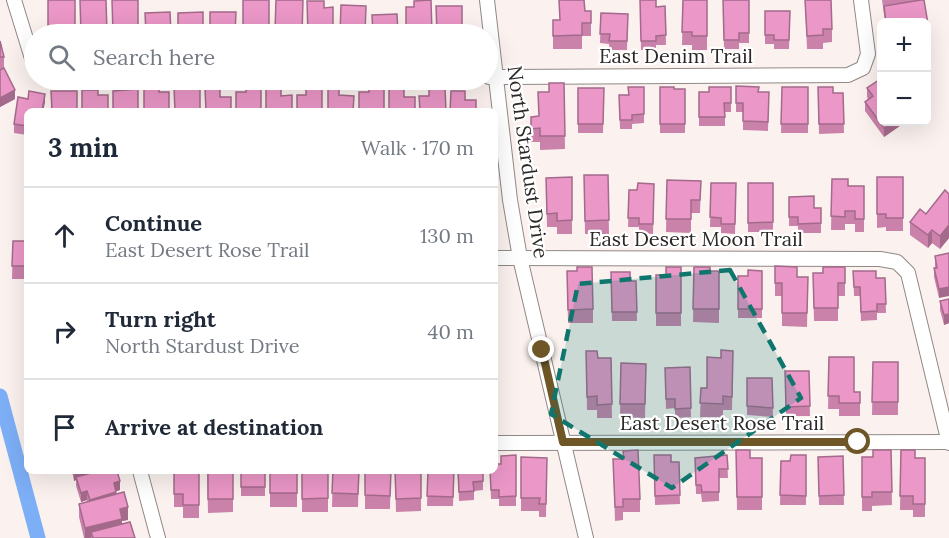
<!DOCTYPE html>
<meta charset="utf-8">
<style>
:root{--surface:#fff;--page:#f2f2f3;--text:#1f2937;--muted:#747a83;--line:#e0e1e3}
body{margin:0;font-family:Lora,serif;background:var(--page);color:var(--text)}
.controls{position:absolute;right:18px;top:18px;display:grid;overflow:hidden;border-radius:9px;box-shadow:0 6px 24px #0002}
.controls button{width:54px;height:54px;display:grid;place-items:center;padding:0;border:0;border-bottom:2px solid var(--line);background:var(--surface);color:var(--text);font:30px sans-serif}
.stop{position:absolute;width:18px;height:18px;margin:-14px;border:4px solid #6e5627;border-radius:50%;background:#fff}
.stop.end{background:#6e5627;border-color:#fff;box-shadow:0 2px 6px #0008}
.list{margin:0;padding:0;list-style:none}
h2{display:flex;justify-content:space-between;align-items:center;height:78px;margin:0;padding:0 24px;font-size:26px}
h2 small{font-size:20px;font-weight:400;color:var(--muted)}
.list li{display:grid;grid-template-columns:39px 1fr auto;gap:18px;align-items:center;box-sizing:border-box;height:96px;padding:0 24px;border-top:2px solid var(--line)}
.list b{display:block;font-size:22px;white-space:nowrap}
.list p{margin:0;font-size:20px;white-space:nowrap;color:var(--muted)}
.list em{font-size:20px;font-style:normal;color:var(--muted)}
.icon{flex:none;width:33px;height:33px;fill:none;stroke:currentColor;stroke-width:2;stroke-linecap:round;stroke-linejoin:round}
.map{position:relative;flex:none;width:949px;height:538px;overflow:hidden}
.search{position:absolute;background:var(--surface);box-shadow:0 6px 24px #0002;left:24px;top:24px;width:474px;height:66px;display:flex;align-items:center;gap:15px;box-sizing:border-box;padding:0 21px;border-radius:33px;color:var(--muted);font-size:22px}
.panel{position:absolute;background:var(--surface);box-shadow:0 6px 24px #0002;left:24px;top:108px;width:474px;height:366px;border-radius:9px}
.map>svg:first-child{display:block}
</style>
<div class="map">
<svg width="949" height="538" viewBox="0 0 949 538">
<rect width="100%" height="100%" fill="#fbf2ef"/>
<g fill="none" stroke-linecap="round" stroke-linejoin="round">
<path stroke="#7daff7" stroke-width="15" d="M0,396L38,538"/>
<g stroke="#908986" stroke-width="16">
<g id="street">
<path d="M14,0L34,65"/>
<path d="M487,0L510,200L520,258L586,538"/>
<path d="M489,77L848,75L863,68L868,54L861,0"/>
<path d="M495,258L880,259L897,262L908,273L949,443"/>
<path d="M495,443L949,442"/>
<path d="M140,471L158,538"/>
</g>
</g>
<use href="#street" stroke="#fff" stroke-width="14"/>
</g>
<g fill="#ca82ab">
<path d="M48,0L75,34H48Z"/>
<path d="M138,0V34H113Z"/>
<path d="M276,0L302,34H275Z"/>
<path d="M640,0L656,7L665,6L666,45H656V50H641Z"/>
<path d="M683,0H707V50H692V45H682Z"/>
<path d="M723,0H749V43H739V49H724Z"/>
<path d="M805,0L832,29V42L823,43V49H807Z"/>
<path d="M882,0H924L928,24V33H927V22H885Z"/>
<path d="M585,11H591V36H582V49H553V20H560Z"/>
<path d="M765,11H790L789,49H774V44H765Z"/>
<path d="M601,13L628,14L627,50H609V44L600,43Z"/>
<path d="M0,41L4,57V68L15,99L0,107Z"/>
<path d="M564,83L565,149L540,150V142H531V117L539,116L549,92Z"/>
<path d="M736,86L758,92H769L768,131L743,130V112H736Z"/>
<path d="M644,87V123L632,124V129H620L619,95H629Z"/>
<path d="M660,87L674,89H685V133H660Z"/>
<path d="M731,87V112H725V126H699V92H709Z"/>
<path d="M782,87H808V133H781Z"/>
<path d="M818,87L833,93H843L844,133L819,134Z"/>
<path d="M578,88H604L603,133H578Z"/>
<path d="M867,88L904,122V123L884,137L865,111V102L868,99L867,97Z"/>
<path d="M28,99L45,103L27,111V135L14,133V124Z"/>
<path d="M584,175H608L609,234H585Z"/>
<path d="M572,177V234H557V227H547L546,178Z"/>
<path d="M877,177H903V231H886V227L877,228Z"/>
<path d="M832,179L848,186H864V232H855V224H845V230H831Z"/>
<path d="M667,180L701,181L700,213H691V233L666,232Z"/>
<path d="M711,183H736L735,234L721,233V227H710Z"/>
<rect x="748" y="183" width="25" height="49"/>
<path d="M654,184L653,234L639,233V227H628L629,190H637Z"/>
<path d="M949,194V238L940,249L932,243L928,248L910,235V222L926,214Z"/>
<path d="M789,197L814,208H821V233H798V226H789Z"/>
<path d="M13,241H27V279H12Z"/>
<path d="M949,253L939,298L934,277V268H935V256Z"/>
<path d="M775,266L797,277H808L807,327L782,326V296H775Z"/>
<path d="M681,267V326H656V275H666Z"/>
<path d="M694,267L710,271H719V323L693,322Z"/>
<path d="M845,267V296H838V321H814L813,273H823Z"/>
<path d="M567,271L593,309V323H568Z"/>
<path d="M762,271V318H738V276H748Z"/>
<path d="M853,271L876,278H885L886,313H877V320L861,321L860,296H854Z"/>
<path d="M611,272L630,281H636L637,321H612Z"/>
<path d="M949,299V323L944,325L940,310V301Z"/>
<path d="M586,351L598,358H611L612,418H597V410H587Z"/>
<path d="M733,351L732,410H723V417H700L701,388H707L721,358Z"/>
<path d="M829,357L854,392H860V416H839V409H828Z"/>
<path d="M873,362H898V415H872Z"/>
<path d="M621,363L646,364L645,418L620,417Z"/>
<path d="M690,367L691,417L675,418V408L666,409L665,368Z"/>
<path d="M785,371H809L810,416H786Z"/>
<path d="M747,378H772L773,417L747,415Z"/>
<path d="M736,450L750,458H762V510H737Z"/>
<path d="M891,450L892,505L872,506V511H862V457H873Z"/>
<path d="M901,450L915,458H925V517H913V510H900Z"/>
<path d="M516,455V506H499V499H491L490,471Z"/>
<path d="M654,455L671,462H679L680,504L655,505Z"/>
<path d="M727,455L728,478H719V501L702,502L701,494H696L695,458Z"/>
<path d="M806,455V505H780L781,461H790Z"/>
<path d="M843,456L844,505H819L818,457Z"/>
<path d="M521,457L547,458L546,517H539V511H521Z"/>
<path d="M613,459L640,499V512H623V520L615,521Z"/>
<path d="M72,471H117L120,490L116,491V494L128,520L122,521V524L135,538H84L79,517V504L87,502V500L81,502L76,486V480L74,481Z"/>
<path d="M174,471H199V518H183V507H174Z"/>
<path d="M207,471H233V512L208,513Z"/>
<rect x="241" y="471" width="24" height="25"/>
<rect x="270" y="471" width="27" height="36"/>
<rect x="302" y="471" width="26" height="41"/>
<path d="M333,471H359L358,507H332Z"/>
<path d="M365,471H391L390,509H365Z"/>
<path d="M395,471H421V511L396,512Z"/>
<path d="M428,471H454L453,506H427Z"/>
<path d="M458,471H483V490L474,491V500L459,501Z"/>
</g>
<g fill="#a46a8b">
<path d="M15,90V99L0,107V98Z"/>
<path d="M45,94V103L43,111H42Z"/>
<path d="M893,122H904V123L884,137V128Z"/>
<path d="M949,225V238L940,249V236Z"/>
<path d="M932,230V243L928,248V235Z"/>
<path d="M949,287V296L939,298V289Z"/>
<path d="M949,314V323L944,325V315Z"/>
<path d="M78,471H113L76,477V480L74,481V472Z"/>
<path d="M120,481V490L114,492V483Z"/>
<path d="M87,491V500L81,502V493Z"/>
<path d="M116,492V501L90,509V500Z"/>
<path d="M128,507V520L122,521V532H91V538H85V528L120,509Z"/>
</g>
<g fill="#eb97c7" stroke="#a46a8b" stroke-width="1.5">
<path d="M48,0H75V34H59V33H48Z"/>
<path d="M80,0H106L107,34H81Z"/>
<path d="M112,0H138V30L128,31V34H113Z"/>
<rect x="243" y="0" width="26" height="34"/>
<path d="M276,0H303L302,34H285L286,31H275Z"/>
<path d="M431,0L432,34H406V7H414V1Z"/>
<path d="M559,0H584L585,11H591V23H582V35L553,36V20H560Z"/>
<path d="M640,0H656V7L665,6L666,35L656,36V41H641Z"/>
<path d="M683,0H707V36H692V32H682Z"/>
<path d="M723,0H749V33H739V40H724Z"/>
<path d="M805,0H831L832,29H823V35L807,36Z"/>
<path d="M921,0H924L928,24H927V22H886L884,6Z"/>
<path d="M307,1H324V8L333,7V34H308Z"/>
<path d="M341,5L366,6L365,34H340Z"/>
<path d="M436,6H462V34H437Z"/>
<path d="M765,11H790L789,40H774V35H765Z"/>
<path d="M170,12L171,34H146L145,13Z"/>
<path d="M203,12V34H178V13Z"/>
<path d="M210,12H236L235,34H210Z"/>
<path d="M601,13L628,14L627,41H609L610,34H600Z"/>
<path d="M397,14L398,34H373L372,15Z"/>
<path d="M0,41L4,57H0Z"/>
<path d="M4,68L15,90L0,98V70Z"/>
<path d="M879,80L882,83V122H893L884,128L865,102L873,96L867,88Z"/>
<path d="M549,83H564L565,136H540V128L531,129V117L539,116L538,92H549Z"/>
<path d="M369,84H384V111H359V92H369Z"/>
<path d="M246,85H261V111H236V92H246Z"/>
<path d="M200,86V111H175L174,87Z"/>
<path d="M736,86L759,87L758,92H769L768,122L743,121V103H736Z"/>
<path d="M628,87H644V114L632,115V120H620L619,95H629Z"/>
<path d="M660,87H674V89H685V124H660Z"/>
<path d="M709,87H731V103H724L725,117H699V92H709Z"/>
<path d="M782,87H808V124H781Z"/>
<path d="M818,87H833V93H843L844,124H819Z"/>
<path d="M306,88H322V111H297V95H306Z"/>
<path d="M389,88H404V97H415V111H389Z"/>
<path d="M429,88H445L446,111H420L419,96H429Z"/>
<path d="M578,88H604L603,124H578Z"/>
<path d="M138,89V111H113V91Z"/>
<path d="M144,89H159V92H169V111H144Z"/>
<path d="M205,89H220V97H231V111H206Z"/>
<path d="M266,89H281V96L292,95V111H266Z"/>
<path d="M328,89H339V95L354,96L353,111H328Z"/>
<path d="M82,90H98V95H108V111H82Z"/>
<path d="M29,91L45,94L42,111H27V126L14,124L18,97L28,99Z"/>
<path d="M51,91H77V111H52Z"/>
<path d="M451,91H465V100H476V111H450Z"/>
<path d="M584,175H608L609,220L585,221Z"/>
<path d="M572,177V220L557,221V213L547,214L546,178Z"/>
<path d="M877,177H903V218H886V214H877Z"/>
<path d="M832,179H848V186H864V219H855V211H845V217L831,216Z"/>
<path d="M667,180L701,181L700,200H691V219H666Z"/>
<path d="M638,183L654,184L653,224H639V218H628L629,190H637Z"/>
<path d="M711,183H736L735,224H721V218L710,217Z"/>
<path d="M748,183H773V222L748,223Z"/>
<path d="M945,190L949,194V225L940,236L932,230L928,235L910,222L920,209L926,214Z"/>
<path d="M814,196V208H821V223L798,224V217H789V197Z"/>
<path d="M13,241H27V266H12Z"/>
<path d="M949,253V287L939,289L934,268H937L935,256Z"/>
<path d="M775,266L797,267V277H808L807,313H782V283H775Z"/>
<path d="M577,267H592L593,309L568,310L567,271H577Z"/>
<path d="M666,267H681V313H656V275H666Z"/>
<path d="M694,267H710V271H719V309H693Z"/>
<path d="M823,267H845V283H838V308H814L813,273H823Z"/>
<path d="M748,270L762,271V309H738V276H748Z"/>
<path d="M853,271H876V278H885L886,304H877V311L861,312L860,287H854Z"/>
<path d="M611,272H630V281H636L637,312H612Z"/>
<path d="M949,299V314L944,315L940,301Z"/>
<path d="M721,350L733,351L732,397L723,396V404L700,403L701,388H707V357L721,358Z"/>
<path d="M586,351H597L598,358H611L612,404L597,405V396L587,397Z"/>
<path d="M829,357H854V392H860V403H839V396H828Z"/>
<path d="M873,362H898V402H872Z"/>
<path d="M621,363L646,364L645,404H620Z"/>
<path d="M690,367L691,408L675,409V399H666L665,368Z"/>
<path d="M785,371H809L810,406L786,407Z"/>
<path d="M747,378H772L773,408L747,406Z"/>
<path d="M638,450L640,499H623V507H615L613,459H624L623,451Z"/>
<path d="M736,450H750V458H762V497H737Z"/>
<path d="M873,450H891L892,492H872V497H862V457H873Z"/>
<path d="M901,450H915V458H925V504H913V496H900Z"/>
<path d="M516,455V496L499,497V490H491L490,471H495V464H501V456Z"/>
<path d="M654,455H671V462H679L680,495L655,496Z"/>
<path d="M727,455L728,469H719V492H702L701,485H696L695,458Z"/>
<path d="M791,455H806V496L780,495L781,461H790Z"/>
<path d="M843,456L844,495L819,496L818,457Z"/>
<path d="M521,457L547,458L546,504H539L540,498H521Z"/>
<path d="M99,471H117L120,481L114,483L116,492L90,500L87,491L81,493L76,477Z"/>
<path d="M174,471H199V505H183V494H174Z"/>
<rect x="208" y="471" width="25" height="28"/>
<rect x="241" y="471" width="24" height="16"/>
<rect x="270" y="471" width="27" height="22"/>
<path d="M302,471H328V498L302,499Z"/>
<path d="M333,471H359L358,494L332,493Z"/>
<path d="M365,471H391L390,496L365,495Z"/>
<path d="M395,471H421V498L396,499Z"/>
<path d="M428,471H454L453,497L427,496Z"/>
<path d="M458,471H483V481L473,482L474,491L459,492Z"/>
<path d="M124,492L128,507L120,509L122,519L85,528L79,504Z"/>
<path d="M130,522L135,538H93L91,532Z"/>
</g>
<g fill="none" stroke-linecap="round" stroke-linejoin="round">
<path stroke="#6e5627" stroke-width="8" d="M542,350L563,442H858"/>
</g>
<path fill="#0f766e" fill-opacity="0.2" stroke="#0f766e" stroke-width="4.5" stroke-dasharray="12 8" stroke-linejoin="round" d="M730,270L801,398L672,488L551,414L578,284Z"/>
<g text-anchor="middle" stroke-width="4.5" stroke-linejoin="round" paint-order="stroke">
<g font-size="20" fill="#2b2827" stroke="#fff">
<text x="676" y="63">East Denim Trail</text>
<text transform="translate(528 162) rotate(82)" y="7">North Stardust Drive</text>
<text x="696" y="246">East Desert Moon Trail</text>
<text x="722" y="430">East Desert Rose Trail</text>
</g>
</g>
</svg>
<div class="controls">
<button>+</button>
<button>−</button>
</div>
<div class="stop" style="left:858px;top:442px"></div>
<div class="stop end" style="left:542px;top:350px"></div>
<div class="search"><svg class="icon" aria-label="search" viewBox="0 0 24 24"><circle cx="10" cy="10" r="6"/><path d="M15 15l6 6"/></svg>Search here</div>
<section class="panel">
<h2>3 min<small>Walk · 170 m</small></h2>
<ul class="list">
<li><svg class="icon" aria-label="ahead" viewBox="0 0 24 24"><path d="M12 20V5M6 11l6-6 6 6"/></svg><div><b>Continue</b><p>East Desert Rose Trail</p></div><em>130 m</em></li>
<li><svg class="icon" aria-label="right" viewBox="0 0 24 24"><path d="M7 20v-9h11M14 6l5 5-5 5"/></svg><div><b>Turn right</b><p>North Stardust Drive</p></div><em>40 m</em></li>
<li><svg class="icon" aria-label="arrive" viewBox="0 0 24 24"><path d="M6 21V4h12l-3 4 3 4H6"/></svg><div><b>Arrive at destination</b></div></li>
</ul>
</section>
</div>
